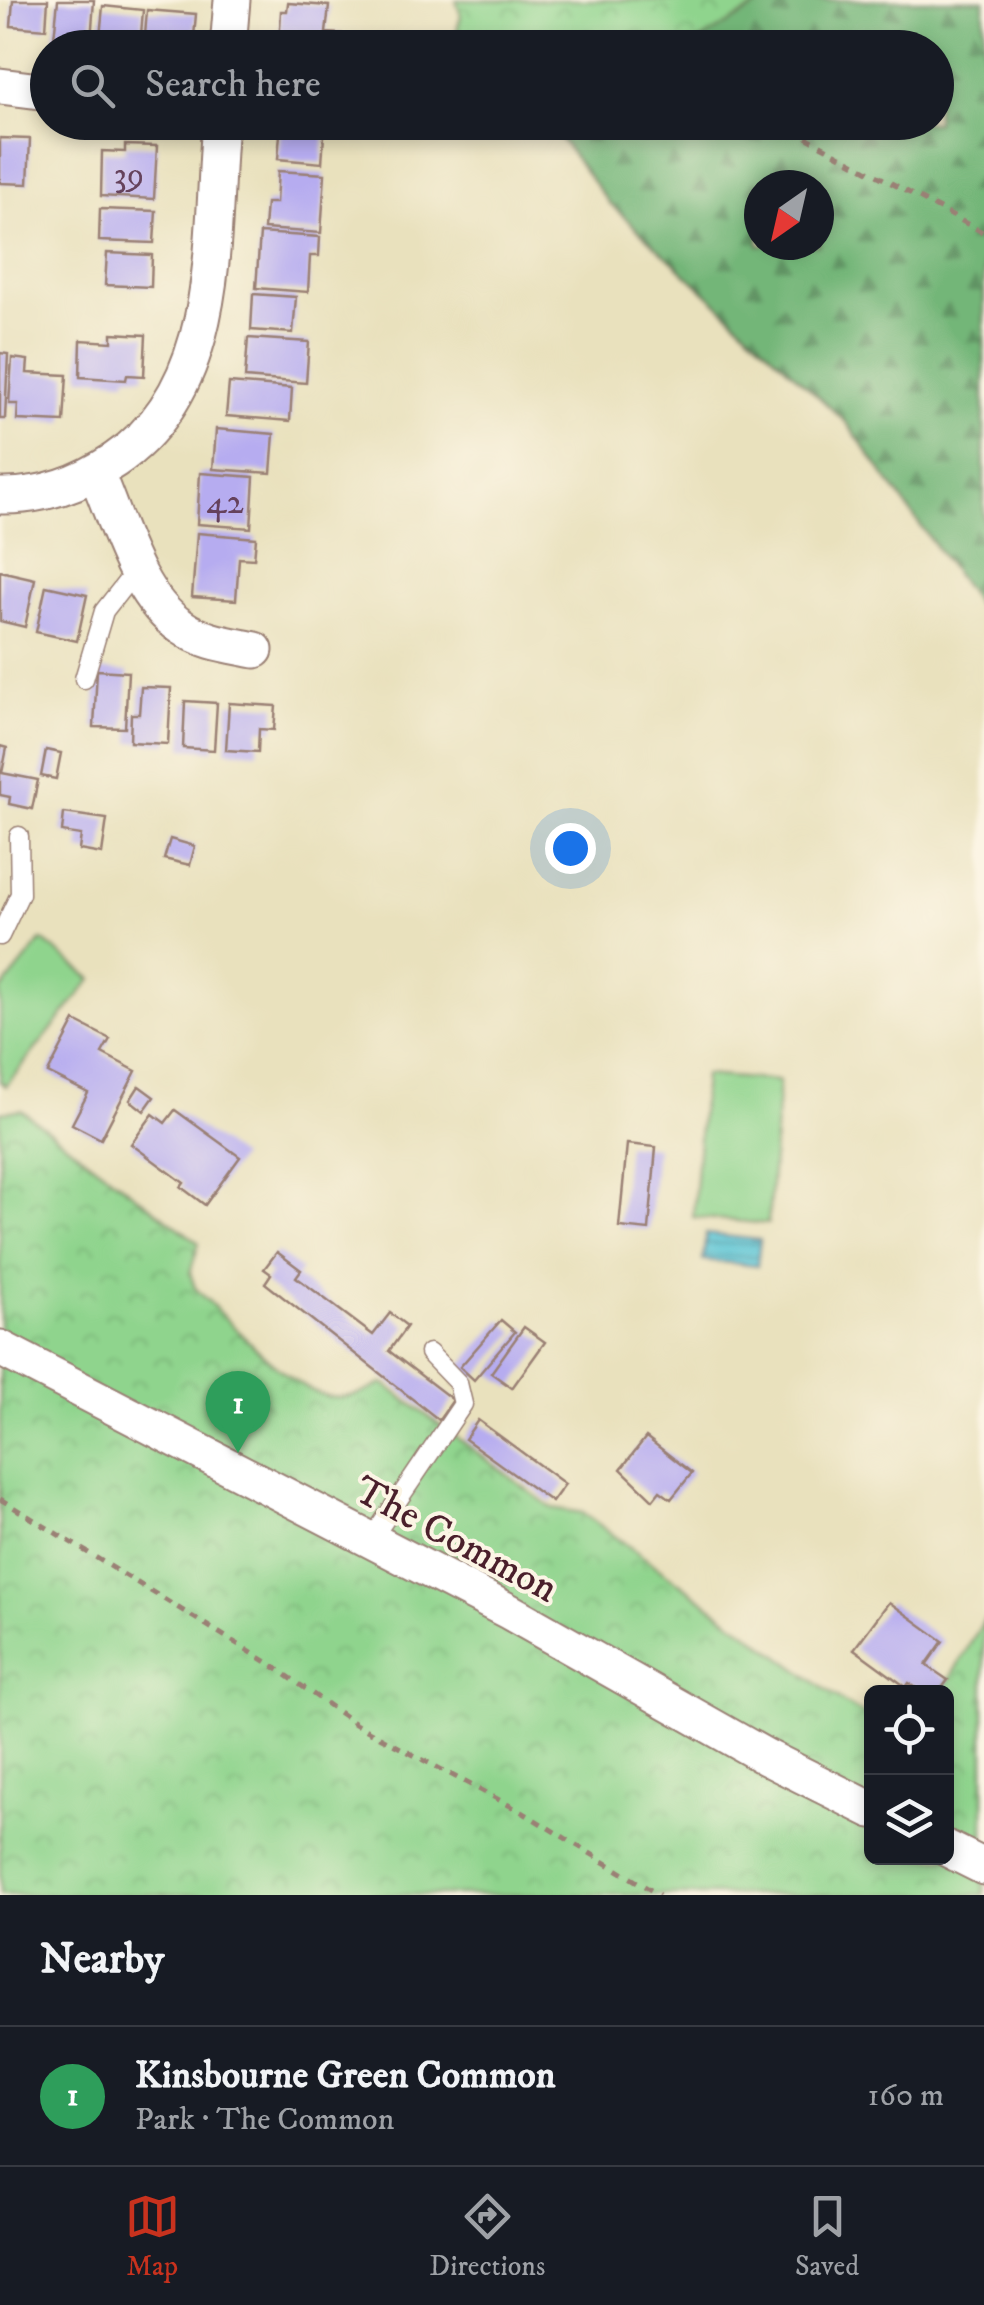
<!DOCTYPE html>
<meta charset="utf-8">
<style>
:root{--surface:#171b24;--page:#242831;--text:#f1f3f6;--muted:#9ea1a6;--line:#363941;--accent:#c8321e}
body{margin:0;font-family:"IM FELL DW Pica",serif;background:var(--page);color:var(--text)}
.controls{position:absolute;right:30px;bottom:30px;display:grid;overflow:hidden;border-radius:15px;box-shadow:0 5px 15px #0003}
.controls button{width:90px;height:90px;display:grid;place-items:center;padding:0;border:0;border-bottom:2px solid var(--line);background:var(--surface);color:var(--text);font:50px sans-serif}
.compass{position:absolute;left:744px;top:170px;width:90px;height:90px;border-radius:50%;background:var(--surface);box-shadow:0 5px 15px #0003;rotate:214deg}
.you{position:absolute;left:570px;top:848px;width:35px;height:35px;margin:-25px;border:8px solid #fff;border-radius:50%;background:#1a73e8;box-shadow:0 0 0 15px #1a73e833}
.badge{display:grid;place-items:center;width:65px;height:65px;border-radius:50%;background:var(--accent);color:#fff;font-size:32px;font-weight:700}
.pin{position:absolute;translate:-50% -82px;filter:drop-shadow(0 2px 5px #0008)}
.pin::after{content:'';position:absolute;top:52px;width:35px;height:30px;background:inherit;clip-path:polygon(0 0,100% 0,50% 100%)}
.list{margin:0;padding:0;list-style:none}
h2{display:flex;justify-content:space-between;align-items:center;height:130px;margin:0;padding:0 40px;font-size:42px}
h2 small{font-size:32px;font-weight:400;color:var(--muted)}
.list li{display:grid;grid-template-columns:65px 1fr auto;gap:30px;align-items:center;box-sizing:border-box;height:140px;padding:0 40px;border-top:2px solid var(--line)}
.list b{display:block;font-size:38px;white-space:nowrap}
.list p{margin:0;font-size:32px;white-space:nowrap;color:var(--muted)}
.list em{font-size:32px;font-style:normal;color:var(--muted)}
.icon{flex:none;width:55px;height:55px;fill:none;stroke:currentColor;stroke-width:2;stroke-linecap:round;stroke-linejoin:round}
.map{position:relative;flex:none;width:984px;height:1895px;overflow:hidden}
.search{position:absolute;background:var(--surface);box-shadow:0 5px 15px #0003;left:30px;right:30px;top:30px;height:110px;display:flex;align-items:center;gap:25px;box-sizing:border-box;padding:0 35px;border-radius:55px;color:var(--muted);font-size:38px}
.sheet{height:270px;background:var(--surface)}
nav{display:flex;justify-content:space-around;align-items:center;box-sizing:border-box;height:140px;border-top:2px solid var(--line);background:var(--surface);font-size:28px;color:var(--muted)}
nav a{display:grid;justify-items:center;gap:5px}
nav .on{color:var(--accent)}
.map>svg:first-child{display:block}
</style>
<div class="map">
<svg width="984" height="1895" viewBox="0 0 984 1895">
<defs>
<pattern id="forest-firs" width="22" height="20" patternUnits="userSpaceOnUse" patternTransform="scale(2.5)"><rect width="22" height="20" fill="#73b678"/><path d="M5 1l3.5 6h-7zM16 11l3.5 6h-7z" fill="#609363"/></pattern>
<pattern id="park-crowns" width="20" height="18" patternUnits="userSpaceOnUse" patternTransform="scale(2.5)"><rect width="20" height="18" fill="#8fd48d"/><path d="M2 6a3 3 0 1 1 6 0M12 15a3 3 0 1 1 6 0" fill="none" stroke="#7db67a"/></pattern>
<pattern id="water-rules" width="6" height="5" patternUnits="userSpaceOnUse" patternTransform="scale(2.5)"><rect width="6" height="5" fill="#5ac5d5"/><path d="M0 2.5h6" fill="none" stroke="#4c9fad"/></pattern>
</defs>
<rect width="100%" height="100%" fill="#fcf5e5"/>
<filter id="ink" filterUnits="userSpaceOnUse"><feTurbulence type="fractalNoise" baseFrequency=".01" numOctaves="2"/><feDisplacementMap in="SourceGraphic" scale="20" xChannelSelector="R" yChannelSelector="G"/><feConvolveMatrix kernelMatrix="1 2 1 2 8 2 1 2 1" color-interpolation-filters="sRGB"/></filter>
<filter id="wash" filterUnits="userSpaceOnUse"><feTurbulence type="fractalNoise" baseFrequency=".0048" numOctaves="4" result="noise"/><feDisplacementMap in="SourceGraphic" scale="40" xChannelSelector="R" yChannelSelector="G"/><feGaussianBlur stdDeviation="2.25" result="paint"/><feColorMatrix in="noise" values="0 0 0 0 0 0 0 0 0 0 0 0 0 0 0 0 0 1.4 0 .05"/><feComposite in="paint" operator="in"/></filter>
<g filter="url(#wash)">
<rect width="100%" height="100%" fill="#e9e1bd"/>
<g fill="#8fd48d" stroke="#6c7a5c" stroke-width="2.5">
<path d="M42,940L92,979L6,1086L0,1081V992Z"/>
<path d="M704,1075L779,1081L768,1224L693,1217Z"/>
</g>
<path fill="url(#forest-firs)" stroke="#5e6a52" stroke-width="2.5" fill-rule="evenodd" d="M768,0H984V614L846,422L609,203L553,129L564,122H936V48L689,47ZM759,185H819V245H759Z"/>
<g fill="url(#park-crowns)" stroke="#6c7a5c" stroke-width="2.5">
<path d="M456,0H768L689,47H452L461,16Z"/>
<path d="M21,1110L199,1243L190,1273L195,1288C226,1317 289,1391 331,1397C351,1399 365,1393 383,1383L552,1508L583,1513L844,1703L871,1718L872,1858H946V1692H942L984,1620V1895H0V1112Z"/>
</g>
<path fill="url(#water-rules)" stroke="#527280" stroke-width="2.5" d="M706,1234L760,1240L757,1266L703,1260Z"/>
<g id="blocks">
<g fill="#b6acf0">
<path d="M13,0H48L46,29L11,26Z"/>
<path d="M58,0H94L91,41L54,38Z"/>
<path d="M288,3L329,6L326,33L342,34L341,48L279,46L281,11H287Z"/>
<path d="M103,6L143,10L140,48H99Z"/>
<path d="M147,10L196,14L193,48H144Z"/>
<path d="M281,122H325L322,163L278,159Z"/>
<path d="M0,138L30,139L28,184L0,183Z"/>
<path d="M125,145L157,146L154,199L101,196L102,151L125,152Z"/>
<path d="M278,171L325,174L321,233L264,229L266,203H276Z"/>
<path d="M100,209L156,211L154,243L99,241Z"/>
<path d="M260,233L320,237L319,256H310L308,292L256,288Z"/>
<path d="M107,253L152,255L151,287L105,285Z"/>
<path d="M253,294L296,297L293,333L251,330Z"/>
<path d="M112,333L146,335L144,376L127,375L126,380L80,377L81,340L112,342Z"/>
<path d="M248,338L309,342L306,383L245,378Z"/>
<path d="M0,353L8,354L5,419H0Z"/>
<path d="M12,358L28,360L27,373L67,375L64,422L17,420L18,404H9Z"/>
<path d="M229,383L292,388L290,421L226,416Z"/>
<path d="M216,429L274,434L271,473L213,469Z"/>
<path d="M200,473L254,477L251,528L197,524Z"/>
<path d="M197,533L256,538L254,559L239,558L236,600L192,597Z"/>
<path d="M0,571L35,579L25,627L0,621Z"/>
<path d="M46,586L87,595L77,641L36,632Z"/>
<path d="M97,670L128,672L125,728L94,727Z"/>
<path d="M141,687L171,688L168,744L130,742L131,714H139Z"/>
<path d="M185,701L217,703L214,750L183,748Z"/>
<path d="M229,703L276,706L274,730L259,729L258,752L226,750Z"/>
<path d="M0,746L7,748L2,773L38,780L32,809L9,804L10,797L0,795Z"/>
<path d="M46,750L61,753L56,779L41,776Z"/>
<path d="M64,813L107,819L102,854L79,850L81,835L62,832Z"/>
<path d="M170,839L195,846L190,865L164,859Z"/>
<path d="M75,1021L110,1039L102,1053L136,1071L101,1139L72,1124L88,1093L48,1073Z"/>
<path d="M139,1086L154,1097L144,1111L130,1100Z"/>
<path d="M175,1110L240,1157L205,1205L181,1187L184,1183L131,1144L153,1114L165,1123Z"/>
<path d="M627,1144L656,1147L649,1230L619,1227Z"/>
<path d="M277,1252L301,1270L296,1277L373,1335L390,1313L407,1326L389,1351L453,1400L439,1420L265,1283L271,1274L264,1269Z"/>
<path d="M501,1320L515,1332L474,1380L460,1367Z"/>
<path d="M524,1327L545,1342L512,1388L491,1373Z"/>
<path d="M478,1420L565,1484L552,1502L465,1439Z"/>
<path d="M646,1437L692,1473L671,1499L660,1491L653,1500L621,1469Z"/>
<path d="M889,1602L943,1641L926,1665L948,1680L939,1692H922L909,1683L906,1687L854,1649Z"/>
</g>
</g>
</g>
<g filter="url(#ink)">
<use href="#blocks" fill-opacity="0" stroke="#9a8074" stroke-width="2.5"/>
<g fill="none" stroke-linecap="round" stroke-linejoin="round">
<g stroke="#9a8074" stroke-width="21">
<g id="lane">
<path d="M84,679L104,611L137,569"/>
<path d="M0,936L20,894L19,836"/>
<path d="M371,1540L463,1404L458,1383L429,1353"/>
</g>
</g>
<g stroke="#9a8074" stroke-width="39">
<g id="street">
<path d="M228,48L232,0"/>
<path d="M0,86L48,92"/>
<path d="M96,473C117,521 136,597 182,627C203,642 231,645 255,650"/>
<path d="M0,496C42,497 81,483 115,460C224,386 210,239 220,122"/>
<path d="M0,1348L510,1612L766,1757L872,1810"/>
<path d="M946,1848L984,1867"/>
</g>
</g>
<g stroke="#9a8074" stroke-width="5" stroke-dasharray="8 8" stroke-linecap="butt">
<path d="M778,122L984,233"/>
<path d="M0,1499L275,1667L355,1724L522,1812L659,1895"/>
</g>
<use href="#lane" stroke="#fff" stroke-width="18"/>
<use href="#street" stroke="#fff" stroke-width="35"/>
</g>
</g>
<g text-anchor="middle" stroke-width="8" stroke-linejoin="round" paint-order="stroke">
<g font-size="35" fill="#65425c">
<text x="129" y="186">39</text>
<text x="225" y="513">42</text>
</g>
<g font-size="40" fill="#4a1f2b" stroke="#fcf5e5">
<text transform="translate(457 1538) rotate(28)" y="14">The Common</text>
</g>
</g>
</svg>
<div class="controls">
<button><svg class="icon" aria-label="locate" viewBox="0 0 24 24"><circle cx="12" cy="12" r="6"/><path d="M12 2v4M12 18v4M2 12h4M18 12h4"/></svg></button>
<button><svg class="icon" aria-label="layers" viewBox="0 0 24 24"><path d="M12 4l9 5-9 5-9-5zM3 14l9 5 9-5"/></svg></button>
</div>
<svg class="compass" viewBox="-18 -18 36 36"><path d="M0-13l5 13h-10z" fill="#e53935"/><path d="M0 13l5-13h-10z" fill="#9ea1a6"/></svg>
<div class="you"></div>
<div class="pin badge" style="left:238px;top:1453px;background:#2e9e5b">1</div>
<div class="search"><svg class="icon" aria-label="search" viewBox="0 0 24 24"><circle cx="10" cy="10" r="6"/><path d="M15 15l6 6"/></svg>Search here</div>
</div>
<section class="sheet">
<h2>Nearby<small></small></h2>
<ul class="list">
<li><span class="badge" style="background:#2e9e5b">1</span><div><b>Kinsbourne Green Common</b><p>Park · The Common</p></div><em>160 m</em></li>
</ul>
</section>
<nav>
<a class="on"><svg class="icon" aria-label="map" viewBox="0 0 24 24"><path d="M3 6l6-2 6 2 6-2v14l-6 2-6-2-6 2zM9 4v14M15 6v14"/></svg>Map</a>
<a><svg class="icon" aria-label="directions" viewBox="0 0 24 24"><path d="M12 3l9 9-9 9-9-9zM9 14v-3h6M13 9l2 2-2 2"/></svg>Directions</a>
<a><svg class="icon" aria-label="saved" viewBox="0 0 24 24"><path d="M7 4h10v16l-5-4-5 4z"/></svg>Saved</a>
</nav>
